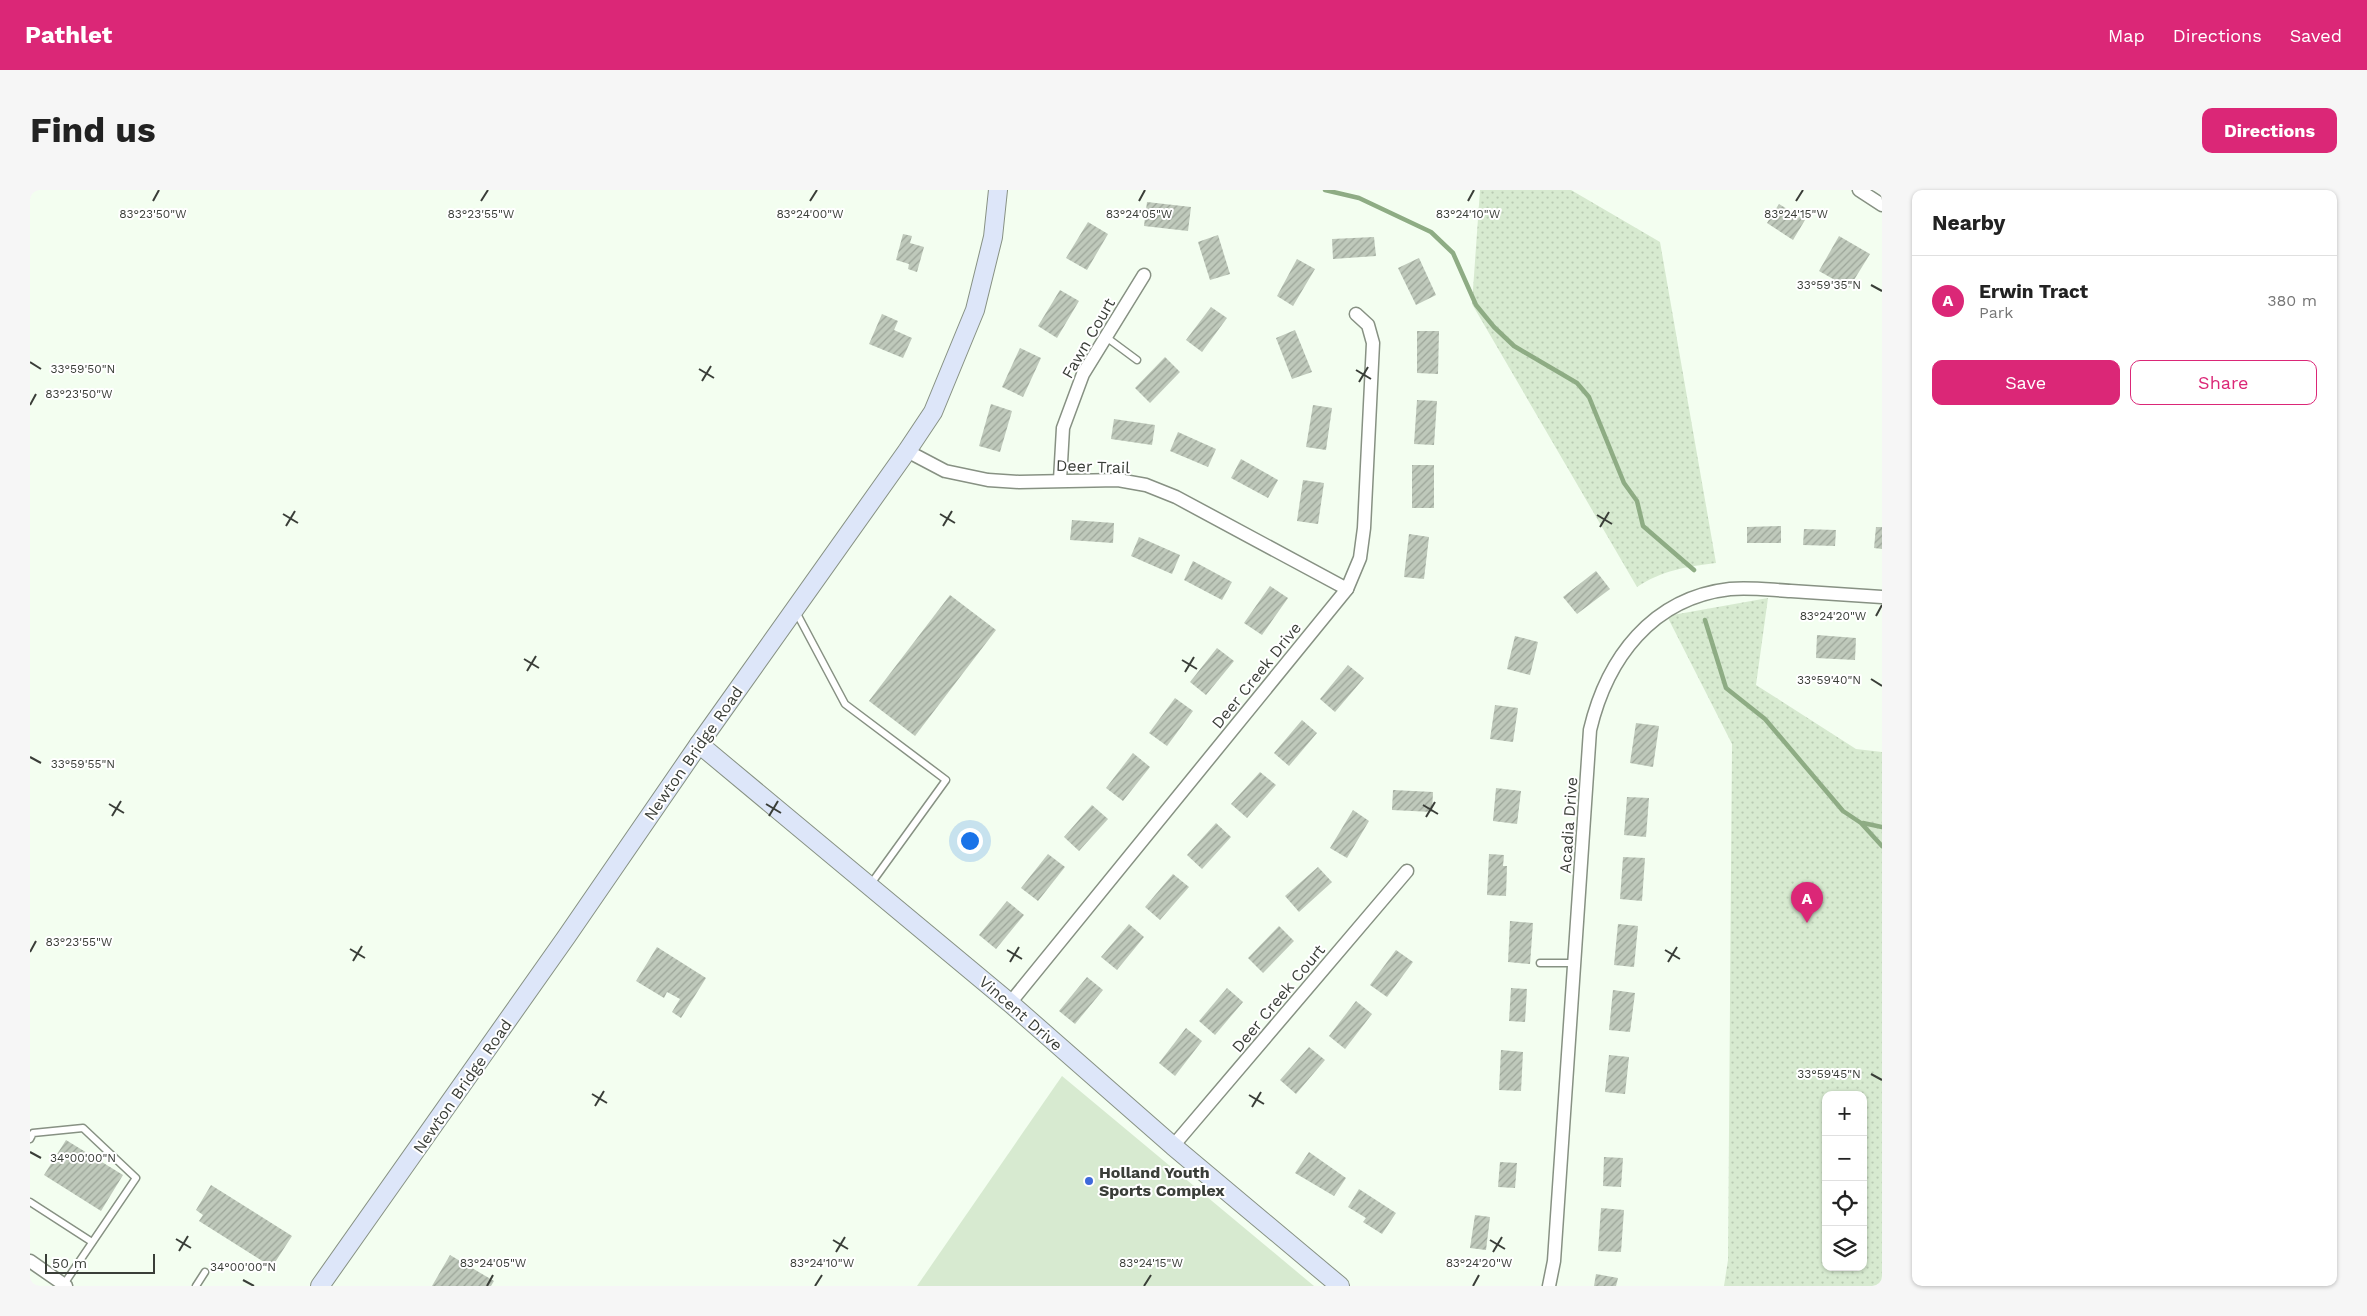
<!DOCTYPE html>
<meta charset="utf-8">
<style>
:root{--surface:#fff;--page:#f6f6f6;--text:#222;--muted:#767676;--line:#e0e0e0;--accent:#db2777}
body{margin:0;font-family:"Work Sans",sans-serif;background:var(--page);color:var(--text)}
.controls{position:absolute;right:15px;bottom:15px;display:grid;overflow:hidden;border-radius:10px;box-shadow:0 1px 4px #0004}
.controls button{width:45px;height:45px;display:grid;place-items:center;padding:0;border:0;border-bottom:1px solid var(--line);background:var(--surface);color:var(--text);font:25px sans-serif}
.scale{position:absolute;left:15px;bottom:12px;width:110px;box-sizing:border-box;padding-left:5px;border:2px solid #3a3e38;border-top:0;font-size:14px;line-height:18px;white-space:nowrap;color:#3a3e38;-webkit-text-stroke:4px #fff;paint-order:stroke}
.you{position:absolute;left:939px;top:650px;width:18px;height:18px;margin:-12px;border:4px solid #fff;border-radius:50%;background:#1a73e8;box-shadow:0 0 0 8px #1a73e833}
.badge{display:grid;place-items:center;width:32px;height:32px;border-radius:50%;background:var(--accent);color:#fff;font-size:16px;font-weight:700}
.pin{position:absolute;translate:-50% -41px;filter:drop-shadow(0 1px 2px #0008)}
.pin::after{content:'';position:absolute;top:26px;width:18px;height:15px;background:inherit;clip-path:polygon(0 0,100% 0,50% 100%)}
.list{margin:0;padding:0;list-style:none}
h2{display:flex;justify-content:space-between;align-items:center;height:65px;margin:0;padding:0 20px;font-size:21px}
h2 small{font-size:16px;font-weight:400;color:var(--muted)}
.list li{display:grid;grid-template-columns:32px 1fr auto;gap:15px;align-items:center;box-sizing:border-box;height:90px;padding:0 20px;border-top:1px solid var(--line)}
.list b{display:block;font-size:19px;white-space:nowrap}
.list p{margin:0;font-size:16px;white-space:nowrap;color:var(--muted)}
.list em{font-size:16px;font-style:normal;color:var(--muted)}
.actions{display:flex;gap:10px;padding:15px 20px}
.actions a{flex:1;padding:11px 0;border:1px solid var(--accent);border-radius:10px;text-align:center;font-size:18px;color:var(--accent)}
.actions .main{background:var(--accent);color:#fff}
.icon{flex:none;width:28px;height:28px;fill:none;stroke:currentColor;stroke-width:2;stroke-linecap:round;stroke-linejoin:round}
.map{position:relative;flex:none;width:1852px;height:1096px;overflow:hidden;border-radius:10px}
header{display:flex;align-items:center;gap:30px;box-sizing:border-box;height:70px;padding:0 25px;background:var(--accent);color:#fff}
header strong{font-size:24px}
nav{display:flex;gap:28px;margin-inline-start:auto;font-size:18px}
.intro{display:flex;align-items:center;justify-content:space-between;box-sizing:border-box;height:120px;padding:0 30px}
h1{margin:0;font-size:35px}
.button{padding:12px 22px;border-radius:10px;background:var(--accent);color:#fff;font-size:18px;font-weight:700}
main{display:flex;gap:30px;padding:0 30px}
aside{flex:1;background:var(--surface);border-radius:10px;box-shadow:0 1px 4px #0004}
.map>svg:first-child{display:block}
</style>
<header>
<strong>Pathlet</strong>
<nav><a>Map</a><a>Directions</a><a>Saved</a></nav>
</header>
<div class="intro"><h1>Find us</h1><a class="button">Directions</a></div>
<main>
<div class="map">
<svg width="1852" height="1096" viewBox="0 0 1852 1096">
<defs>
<pattern id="park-dots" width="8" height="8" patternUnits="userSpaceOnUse" patternTransform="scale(1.25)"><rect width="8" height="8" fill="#d7ead0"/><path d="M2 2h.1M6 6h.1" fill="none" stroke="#b9cab3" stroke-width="1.8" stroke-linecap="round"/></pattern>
<pattern id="building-hatch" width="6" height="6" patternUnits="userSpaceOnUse" patternTransform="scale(1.25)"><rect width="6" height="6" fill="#bfc9bb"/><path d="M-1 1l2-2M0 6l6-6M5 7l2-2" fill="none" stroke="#9ca599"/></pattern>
</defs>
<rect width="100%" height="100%" fill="#f3fef0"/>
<path fill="#d7ead0" d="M1032,886L1284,1096H887Z"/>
<g fill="url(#park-dots)" fill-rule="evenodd">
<path d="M1450,0H1541L1630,52L1686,373C1655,377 1633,380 1607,397L1442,114Z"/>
<path d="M1738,408L1726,495L1826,559L1852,562V1096H1694L1698,1070L1702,554L1637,426ZM1796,905H1833V1077H1796Z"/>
</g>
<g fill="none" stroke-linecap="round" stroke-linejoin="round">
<g stroke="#8eac84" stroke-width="4.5">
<path d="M1295,0L1329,8L1401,42L1423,63L1446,115L1464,137L1484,156L1547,193L1559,207L1594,293L1607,311L1613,336L1664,380"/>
<path d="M1675,430L1696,498L1735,529L1813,621L1831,633L1852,656"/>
<path d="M1833,633L1852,637"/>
</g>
</g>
<g fill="url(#building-hatch)">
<path d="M1117,12L1161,17L1158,41L1114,36Z"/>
<path d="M1749,14L1775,30L1763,50L1737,33Z"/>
<path d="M1058,32L1078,44L1057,80L1036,68Z"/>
<path d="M873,44L882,46L880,53L894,57L887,82L878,79L879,74L866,70Z"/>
<path d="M1188,45L1200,84L1180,90L1168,52Z"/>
<path d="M1809,46L1840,64L1819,98L1789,81Z"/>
<path d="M1344,47L1346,66L1303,69L1302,49Z"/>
<path d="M1389,68L1406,105L1386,115L1368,78Z"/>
<path d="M1267,69L1285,79L1263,116L1247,106Z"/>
<path d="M1030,100L1049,111L1027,148L1008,136Z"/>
<path d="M1181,117L1197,128L1172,162L1156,150Z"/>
<path d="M852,124L868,131L864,140L882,148L873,168L839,154Z"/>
<path d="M1265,140L1282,182L1262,189L1246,148Z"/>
<path d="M1387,141H1409L1408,184L1387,183Z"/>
<path d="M990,158L1011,168L993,207L972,197Z"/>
<path d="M1135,167L1150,182L1120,213L1105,198Z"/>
<path d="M1387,210L1407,211L1404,255L1384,254Z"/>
<path d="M961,214L982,221L970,262L949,256Z"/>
<path d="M1283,215L1302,218L1296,260L1276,257Z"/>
<path d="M1084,229L1125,235L1122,255L1081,249Z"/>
<path d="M1148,242L1186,259L1178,277L1140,261Z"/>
<path d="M1211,269L1248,290L1238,308L1201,288Z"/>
<rect x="1382" y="275" width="22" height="43"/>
<path d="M1273,290L1294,293L1288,334L1267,331Z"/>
<path d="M1042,330L1084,333L1083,353L1040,350Z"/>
<path d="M1751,336V353H1717V337Z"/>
<path d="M1846,337H1852V359L1844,358Z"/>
<path d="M1774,339L1806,340L1805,356L1773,355Z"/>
<path d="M1379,344L1399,347L1394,389L1374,387Z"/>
<path d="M1109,347L1150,365L1142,384L1101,366Z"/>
<path d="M1163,371L1202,392L1192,410L1154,390Z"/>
<path d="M1566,381L1580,399L1547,424L1533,407Z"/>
<path d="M1240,396L1258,408L1232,445L1214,433Z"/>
<path d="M920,405L966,440L885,546L839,511Z"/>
<path d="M1787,445L1826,448L1825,470L1786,468Z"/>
<path d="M1485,446L1508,452L1500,485L1477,479Z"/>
<path d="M1187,458L1204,471L1176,505L1160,492Z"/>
<path d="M1318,475L1334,488L1305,522L1290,509Z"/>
<path d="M1145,508L1163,521L1137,556L1119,543Z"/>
<path d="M1465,515L1488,518L1483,552L1460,549Z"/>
<path d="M1272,530L1287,543L1259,576L1244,563Z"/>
<path d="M1606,533L1629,536L1623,577L1600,573Z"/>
<path d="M1103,563L1120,577L1093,611L1076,598Z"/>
<path d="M1230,582L1246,595L1217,628L1201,614Z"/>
<path d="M1466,598L1491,601L1487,634L1463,631Z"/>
<path d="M1363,600L1403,602L1402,622L1362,620Z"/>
<path d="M1597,607L1619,608L1616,647L1594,645Z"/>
<path d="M1062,615L1078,629L1049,661L1034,647Z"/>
<path d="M1323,620L1339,631L1317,668L1300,658Z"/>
<path d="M1186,633L1201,647L1172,679L1157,665Z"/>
<path d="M1018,664L1035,677L1008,711L991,698Z"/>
<path d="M1459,664L1474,665L1473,676H1477L1476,706L1457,705Z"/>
<path d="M1593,667L1615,668L1612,711L1590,709Z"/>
<path d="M1288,677L1302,692L1269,722L1255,706Z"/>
<path d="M1143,684L1159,697L1130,730L1115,717Z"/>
<path d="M977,711L994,725L966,759L949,745Z"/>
<path d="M1480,731L1503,733L1500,774L1478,772Z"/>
<path d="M1099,734L1114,747L1087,780L1071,767Z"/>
<path d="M1588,734L1608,736L1604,777L1584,775Z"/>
<path d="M1249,736L1264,751L1233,783L1218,768Z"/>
<path d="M627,757L676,788L651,828L642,822L650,809L637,802L634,808L606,791Z"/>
<path d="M1366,760L1383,772L1357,807L1340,795Z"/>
<path d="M1057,787L1073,800L1045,834L1029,821Z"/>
<path d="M1197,798L1213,812L1185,845L1169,831Z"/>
<path d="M1481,798L1497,799L1495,832L1479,831Z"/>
<path d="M1583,800L1605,803L1600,842L1579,840Z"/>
<path d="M1326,811L1342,824L1315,859L1299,846Z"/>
<path d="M1156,838L1172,851L1145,886L1129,873Z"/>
<path d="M1279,857L1295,870L1266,904L1250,890Z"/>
<path d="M1471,860L1493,862L1491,901L1469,900Z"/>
<path d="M1579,865L1599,867L1595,904L1575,902Z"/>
<path d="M36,950L93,985L71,1021L14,985Z"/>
<path d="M1279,962L1316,988L1304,1006L1265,983Z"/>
<path d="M1574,967L1593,968L1591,997L1573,996Z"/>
<path d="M1470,972L1487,973L1485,998L1468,997Z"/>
<path d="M181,995L262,1046L242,1077L169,1031L173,1025L166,1020Z"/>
<path d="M1329,999L1366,1023L1352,1044L1333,1032L1336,1028L1318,1017Z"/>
<path d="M1571,1018L1594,1020L1591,1062L1568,1061Z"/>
<path d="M1445,1025L1460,1027L1456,1060L1440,1058Z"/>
<path d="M420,1065L464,1091L461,1096H402Z"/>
<path d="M1566,1084L1588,1088L1586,1096H1564Z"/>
</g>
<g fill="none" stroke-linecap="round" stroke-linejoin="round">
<g stroke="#879183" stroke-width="9">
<g id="lane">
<path d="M1076,147L1107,170"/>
<path d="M765,420L815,514L916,590L840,695"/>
<path d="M1510,773H1544"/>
<path d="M0,949L3,943L53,938L106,988L34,1094"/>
<path d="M0,1012L62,1052"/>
<path d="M166,1096L175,1082"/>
</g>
</g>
<g stroke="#879183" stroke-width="15">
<g id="street">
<path d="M1829,0L1852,15"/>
<path d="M877,261L915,281L958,290L989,292L1088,290L1116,295L1146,307L1317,399"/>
<path d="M1030,290L1033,238L1053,184L1114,85"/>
<path d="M980,813L1317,399L1330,368L1334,338L1343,153L1338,135L1326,124"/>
<path d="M1143,956L1377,681"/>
<path d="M0,1071L36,1096"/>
<path d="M1519,1096L1524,1071L1560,540C1577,468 1622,408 1700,399C1720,397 1741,400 1761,401C1791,403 1822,405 1852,407"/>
</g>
</g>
<g stroke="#879183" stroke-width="20">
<g id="secondary">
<path d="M669,554L980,813L1143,956L1310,1096"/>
<path d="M290,1096L537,746L669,554L877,261L903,222L945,120L963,47L968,0"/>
</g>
</g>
<use href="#lane" stroke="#fff" stroke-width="6"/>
<use href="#street" stroke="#fff" stroke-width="12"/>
<use href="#secondary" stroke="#dde6f9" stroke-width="18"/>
</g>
<path fill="none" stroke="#3a3e38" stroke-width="2" d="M123,11L129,0M451,11L458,0M780,11L787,0M1109,11L1115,0M1438,11L1444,0M1766,11L1773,0M1841,95L1852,101M0,172L11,179M669,179L684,188M1326,180L1341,189M672,191L681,176M1329,192L1338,177M0,215L6,204M253,324L268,333M910,324L925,333M1567,325L1582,334M256,336L265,321M913,336L922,321M1570,337L1579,322M1846,426L1852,415M494,469L509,478M1152,470L1167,479M497,481L506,466M1155,482L1164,467M1841,489L1852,496M0,567L11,573M79,614L94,623M736,614L751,623M1393,615L1408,624M82,626L91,611M739,626L748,611M1396,627L1405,612M320,759L335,768M977,760L992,769M1635,760L1650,769M0,762L6,751M323,771L332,756M980,772L989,757M1638,772L1647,757M1841,884L1852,890M562,904L577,913M1219,905L1234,914M565,916L574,901M1222,917L1231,902M0,962L11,968M146,1049L161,1058M803,1050L818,1059M1460,1050L1475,1059M149,1061L158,1046M806,1062L815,1047M1463,1062L1472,1047M213,1090L224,1096M457,1096L463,1085M785,1096L792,1085M1114,1096L1121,1085M1443,1096L1449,1085"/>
<circle fill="#3e69da" stroke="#fff" stroke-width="2" cx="1059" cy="991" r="5"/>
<g text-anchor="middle" stroke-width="4" stroke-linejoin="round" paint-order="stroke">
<g font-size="16" fill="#3a3e38" stroke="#fff">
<text transform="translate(1058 148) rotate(-60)" y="6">Fawn Court</text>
<text transform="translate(1063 276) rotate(2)" y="6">Deer Trail</text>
<text transform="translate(1226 485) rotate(-51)" y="6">Deer Creek Drive</text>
<text transform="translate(663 563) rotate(-55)" y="6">Newton Bridge Road</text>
<text transform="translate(1538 635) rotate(-86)" y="6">Acadia Drive</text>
<text transform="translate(1248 808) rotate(-50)" y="6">Deer Creek Court</text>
<text transform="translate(991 823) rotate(41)" y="6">Vincent Drive</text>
<text transform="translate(432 896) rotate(-55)" y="6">Newton Bridge Road</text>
</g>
<g font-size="16" font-weight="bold" fill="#3a3e38" stroke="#fff" text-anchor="start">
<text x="1069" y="988">Holland Youth<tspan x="1069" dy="18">Sports Complex</tspan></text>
</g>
</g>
<g font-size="12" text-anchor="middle" fill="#3a3e38" stroke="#fff" stroke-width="4" stroke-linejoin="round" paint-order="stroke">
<text x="123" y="28">83°23'50"W</text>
<text x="451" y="28">83°23'55"W</text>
<text x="780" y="28">83°24'00"W</text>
<text x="1109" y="28">83°24'05"W</text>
<text x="1438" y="28">83°24'10"W</text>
<text x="1766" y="28">83°24'15"W</text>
<text x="1799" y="99">33°59'35"N</text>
<text x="53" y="183">33°59'50"N</text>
<text x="49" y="208">83°23'50"W</text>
<text x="1803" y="430">83°24'20"W</text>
<text x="1799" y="494">33°59'40"N</text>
<text x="53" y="578">33°59'55"N</text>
<text x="49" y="756">83°23'55"W</text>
<text x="1799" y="888">33°59'45"N</text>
<text x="53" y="972">34°00'00"N</text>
<text x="463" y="1077">83°24'05"W</text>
<text x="792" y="1077">83°24'10"W</text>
<text x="1121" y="1077">83°24'15"W</text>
<text x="1449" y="1077">83°24'20"W</text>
<text x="213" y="1081">34°00'00"N</text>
</g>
</svg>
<div class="controls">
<button>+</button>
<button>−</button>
<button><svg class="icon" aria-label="locate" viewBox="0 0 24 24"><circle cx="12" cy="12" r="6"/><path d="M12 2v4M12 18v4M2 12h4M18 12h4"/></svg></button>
<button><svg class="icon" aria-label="layers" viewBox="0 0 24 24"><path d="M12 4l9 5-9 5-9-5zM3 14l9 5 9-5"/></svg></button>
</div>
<div class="scale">50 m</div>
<div class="you"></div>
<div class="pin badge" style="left:1777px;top:733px">A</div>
</div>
<aside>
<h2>Nearby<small></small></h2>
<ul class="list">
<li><span class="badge">A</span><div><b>Erwin Tract</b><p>Park</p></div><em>380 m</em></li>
</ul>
<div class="actions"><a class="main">Save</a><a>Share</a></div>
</aside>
</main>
